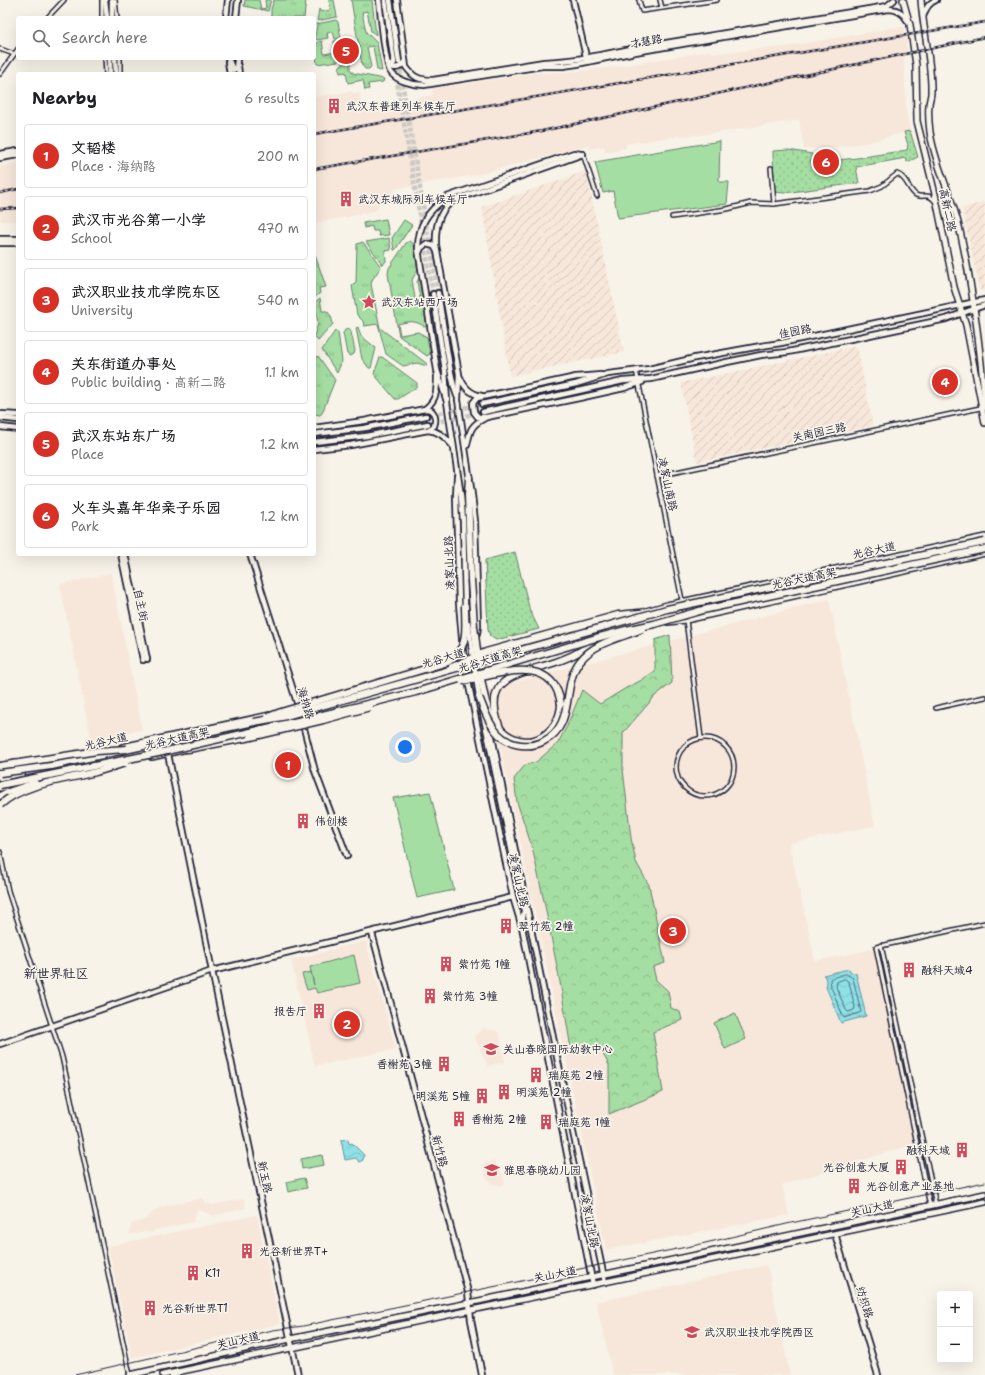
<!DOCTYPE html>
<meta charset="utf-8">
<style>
:root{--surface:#fff;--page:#f2f2f2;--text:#202124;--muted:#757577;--line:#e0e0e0;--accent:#d93025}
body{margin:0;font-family:"Shantell Sans","LXGW WenKai TC",sans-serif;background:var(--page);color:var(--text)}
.controls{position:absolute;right:12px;bottom:12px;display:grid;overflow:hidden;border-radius:4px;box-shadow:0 4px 16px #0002}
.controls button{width:36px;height:36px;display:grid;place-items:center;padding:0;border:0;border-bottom:1px solid var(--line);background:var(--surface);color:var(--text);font:20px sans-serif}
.you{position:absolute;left:405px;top:747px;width:14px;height:14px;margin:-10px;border:3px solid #fff;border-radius:50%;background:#1a73e8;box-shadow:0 0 0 6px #1a73e833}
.badge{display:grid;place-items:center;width:26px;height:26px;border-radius:50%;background:var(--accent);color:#fff;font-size:13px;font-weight:700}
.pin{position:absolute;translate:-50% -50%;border:2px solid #fff;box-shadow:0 1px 4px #0006}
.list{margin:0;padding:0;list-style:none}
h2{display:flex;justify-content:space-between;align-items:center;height:52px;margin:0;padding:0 16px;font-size:17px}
h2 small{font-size:13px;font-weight:400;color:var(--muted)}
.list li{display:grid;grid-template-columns:26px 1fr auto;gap:12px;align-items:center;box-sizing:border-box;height:64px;margin:0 8px 8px;padding:0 8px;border:1px solid var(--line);border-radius:4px}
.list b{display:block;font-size:15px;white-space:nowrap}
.list p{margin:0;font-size:13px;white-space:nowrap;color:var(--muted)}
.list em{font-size:13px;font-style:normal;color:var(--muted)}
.icon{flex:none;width:22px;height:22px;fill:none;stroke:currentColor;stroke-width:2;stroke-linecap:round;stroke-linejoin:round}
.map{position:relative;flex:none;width:985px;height:1375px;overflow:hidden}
.search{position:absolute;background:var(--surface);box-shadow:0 4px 16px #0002;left:16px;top:16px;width:300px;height:44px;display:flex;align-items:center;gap:10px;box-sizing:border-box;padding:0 14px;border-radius:4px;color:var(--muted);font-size:15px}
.panel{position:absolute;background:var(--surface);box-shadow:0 4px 16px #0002;left:16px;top:72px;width:300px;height:484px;border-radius:4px}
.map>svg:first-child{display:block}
</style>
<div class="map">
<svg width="985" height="1375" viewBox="0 0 985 1375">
<defs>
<pattern id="industrial-furrows" width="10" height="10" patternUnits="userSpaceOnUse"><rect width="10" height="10" fill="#f7e7da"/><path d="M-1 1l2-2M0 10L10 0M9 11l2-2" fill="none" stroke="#d3c6bc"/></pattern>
<pattern id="grass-tufts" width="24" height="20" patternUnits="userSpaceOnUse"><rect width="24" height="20" fill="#a5dea2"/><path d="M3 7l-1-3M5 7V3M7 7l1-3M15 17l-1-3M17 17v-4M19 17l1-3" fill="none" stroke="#8ebe8c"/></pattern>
<pattern id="forest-crowns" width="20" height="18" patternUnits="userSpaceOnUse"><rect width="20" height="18" fill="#a5dea2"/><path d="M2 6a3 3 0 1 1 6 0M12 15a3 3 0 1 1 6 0" fill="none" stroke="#8ebe8c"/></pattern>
<pattern id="park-dots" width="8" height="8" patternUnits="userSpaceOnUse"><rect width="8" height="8" fill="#a5dea2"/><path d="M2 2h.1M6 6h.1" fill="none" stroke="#8ebe8c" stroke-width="1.8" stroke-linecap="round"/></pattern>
<pattern id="water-waves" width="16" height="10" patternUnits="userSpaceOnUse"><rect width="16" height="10" fill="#8fe1e6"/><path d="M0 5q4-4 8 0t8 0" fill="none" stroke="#7bc1c6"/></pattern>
</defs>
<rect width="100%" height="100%" fill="#f7f3e8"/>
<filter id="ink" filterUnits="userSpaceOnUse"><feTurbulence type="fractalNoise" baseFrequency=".025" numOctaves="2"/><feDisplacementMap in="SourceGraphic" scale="8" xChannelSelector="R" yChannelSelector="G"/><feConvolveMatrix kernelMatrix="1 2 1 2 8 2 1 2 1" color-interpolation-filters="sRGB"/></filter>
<g filter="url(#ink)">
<g fill="#f7e7da">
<path d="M904,27L908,41L906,44L908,51L904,52L906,111L910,131L866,143L835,147L804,149L799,120L702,135L680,136L626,144V148L605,152L604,146L591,149L589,145L481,174L394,189L396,201L379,204V208L376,211L341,218L314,223V97L352,91L353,93L359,92L362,112L391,107V103L433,95L432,89L534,73L566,72L615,67L709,51L716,53L783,47L887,29V28Z"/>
<path d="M18,163V221H0V166Z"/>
<path d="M111,573L142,730L91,740L60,584Z"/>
<path d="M829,599L875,826L789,843L815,961L875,949L915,1144L782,1185L789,1215L606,1250L488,689Z"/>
<path d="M366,941L396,1049L315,1066L291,960Z"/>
<path d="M484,1028L499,1032L505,1062L488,1066L474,1036Z"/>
<path d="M494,1161L503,1176L505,1184L501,1185L492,1184L486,1177L483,1164Z"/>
<path d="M202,1198L206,1203L212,1205L244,1199L246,1208L213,1216L198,1209L193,1222L155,1230L152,1233H147V1232L129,1235L131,1224L144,1220L160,1207Z"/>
<path d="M257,1215L280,1324L132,1358L108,1246Z"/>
<path d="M767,1265L790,1375H613L596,1302Z"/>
</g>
<g fill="url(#industrial-furrows)">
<path d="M586,171L624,352L510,376L482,207Z"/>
<path d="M985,202V290L981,291L979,288L962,208Z"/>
<path d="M857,346L873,426L697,462L681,383Z"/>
</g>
<g fill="url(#grass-tufts)" stroke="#64806e">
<path d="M245,0H259L261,9L266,8L265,0H271L268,11L244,6Z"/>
<path d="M274,0H306L304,18H271V9Z"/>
<path d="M329,0H334L337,17L317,21L319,9L321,12L331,10Z"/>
<path d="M351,0H372L376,35L371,31L367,11L362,12L366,32L377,43L382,71L377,70L373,46L367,47L371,67L369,69H365L362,65Z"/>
<path d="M336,20L338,22L341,38L335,39L333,32L327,33L328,38L317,40L315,38L317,24Z"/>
<path d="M341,40L344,56L338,61L317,64L315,43L322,41L324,54L335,52L334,41Z"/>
<path d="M350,63V69L353,73L384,79L383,82L368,84L369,89L365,90L363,80L348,83L346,72L340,73L339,67L342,64Z"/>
<path d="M386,219L389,235L379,236L378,231H373L372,226L364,228L363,223Z"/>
<path d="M404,220L412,225L395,250H394L392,238Z"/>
<path d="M389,238L391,250L385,251L386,261L383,265L366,242Z"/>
<path d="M410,241L414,244L418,269L412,280L416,304H421L417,282L419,278L428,325L425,327C415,320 410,321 398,324L400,335L418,332L427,337L430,354L427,356L399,336L388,274L389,268L406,243Z"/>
<path d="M363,242L381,267L372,280L371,284L380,328L426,363L427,366L417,363L403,366L386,354L378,324L364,326L363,321L357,315L352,286L356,282L357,244Z"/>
<path d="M314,252L326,287L319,288L320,293L314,298Z"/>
<path d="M320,298L322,311H327L331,316L333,324L318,341L314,336L318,324L315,302Z"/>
<path d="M358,327L361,336L376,348L371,368H369L362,359L356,328Z"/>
<path d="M349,329L351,332L355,351L354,354L350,356L347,354L343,333L345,330Z"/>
<path d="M335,331L338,332L342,361L337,373L322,350Z"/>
<path d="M318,356L335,380L322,413L320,415L314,414V362Z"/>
<path d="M380,357H382L417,383V387L398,399H395L374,374Z"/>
</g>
<path fill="url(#forest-crowns)" stroke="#64806e" d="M670,635L672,683L656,695L623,733V769L631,838L636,862L649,885L665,963L653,967L656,980L668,991L671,1008L680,1012L682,1020L653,1032L663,1092L609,1114V1065L598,1045L572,1055L560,982L545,906L532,847L517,802L514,779L525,765L536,762L558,743L567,726L582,690L600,704L626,688L640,681L655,671V640Z"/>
<g fill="url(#park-dots)" stroke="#64806e">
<path d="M910,131L918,157L907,162L906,158L856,167L859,183L784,193L774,192L773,151L788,150L812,154L811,161H827L857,158L907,150L908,145L904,132Z"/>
<path d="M515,552L530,611L539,629L496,640L490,636L488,630L485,560Z"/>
</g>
<g fill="#a5dea2" stroke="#64806e">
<path d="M720,141L719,182H729L727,204L618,218L613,191L603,193L595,162Z"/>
<path d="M430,792L454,890L417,898L393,798Z"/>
<path d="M354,955L360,983L317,993L315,988L307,990L302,974L311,972L314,985L310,967Z"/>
<path d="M735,1013L746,1039L725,1049L714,1023Z"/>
<path d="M322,1155L324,1165L302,1169L301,1159Z"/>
<path d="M304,1178L307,1188L288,1192L286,1182Z"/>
</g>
<g fill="url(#water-waves)" stroke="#6395a2">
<path d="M849,969L852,973H856L866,1016L841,1023L826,987L827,984L825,977L823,975Z"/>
<path d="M348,1139L349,1144L352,1143L364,1155L363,1160L359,1162L356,1158L345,1160L341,1140Z"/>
</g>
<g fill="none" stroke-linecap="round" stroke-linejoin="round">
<g stroke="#4e6e7f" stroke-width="1">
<path d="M846,974L853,978L861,1012L859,1013L844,1018L843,1016L831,987L830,979L832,978Z"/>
<path d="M845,979L849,982L855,1008L854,1010L848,1012L846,1010L836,987L837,982Z"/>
</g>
<g stroke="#ccc9c5" stroke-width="4.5" stroke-dasharray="4.5 2" stroke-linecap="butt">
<path d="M399,64L438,293"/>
<path d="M394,65L433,294"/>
<path d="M426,416L482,404"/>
<path d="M428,424L483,412"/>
</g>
<g stroke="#22223b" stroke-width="6">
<g id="street">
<path d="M102,0V18"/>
<path d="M115,0L117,18"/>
<path d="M639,0L642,11L717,0"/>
<path d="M660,0L662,8"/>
<path d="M47,18L64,0"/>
<path d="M0,49L14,54"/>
<path d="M105,58L106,74"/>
<path d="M120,58V74"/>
<path d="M0,74L18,49"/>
<path d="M583,154L597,196"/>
<path d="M771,168L774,204L870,191L882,186L897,174C907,177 908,190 916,195C924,199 927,191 936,202"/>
<path d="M672,217L727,209L751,203L774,204"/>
<path d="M636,370L686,620L701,738"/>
<path d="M657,476L985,407"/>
<path d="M936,708L985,697"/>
<circle cx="705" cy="767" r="29"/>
<path d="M0,852L8,891L62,1057L130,1375"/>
<path d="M881,945L936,1205"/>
<path d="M930,1206L876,947L985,923"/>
</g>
</g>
<g stroke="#22223b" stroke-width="8">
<g id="secondary">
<path d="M105,0L107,18"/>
<path d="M112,0V18"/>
<path d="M379,0C381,15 384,59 390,71C396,81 413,85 424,85L542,66H563L577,64L635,52L888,9C897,9 903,12 907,20"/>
<path d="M385,0L394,63"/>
<path d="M390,0L399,62"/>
<path d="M397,0L406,67C414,78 419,80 433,80L544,62C576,61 605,54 636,48L887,6L894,0"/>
<path d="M573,0L587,61"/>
<path d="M923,17C925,9 928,3 936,0"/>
<path d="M226,18L228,0"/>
<path d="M236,18L238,0"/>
<path d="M110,58V74"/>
<path d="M115,58L116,74"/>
<path d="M228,58L233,70L236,69L237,60"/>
<path d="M228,62L230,74"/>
<path d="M389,64L392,67C398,69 401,67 405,61"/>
<path d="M238,66L239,74"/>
<path d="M0,154L18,151"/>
<path d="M0,158L18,155"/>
<path d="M0,239H18"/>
<path d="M0,243H18"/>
<path d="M419,253L421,248L426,244L434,246L437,251"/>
<path d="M438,293L450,368L454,387L457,396"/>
<path d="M433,294L445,370L447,402L461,496L463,521L465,606"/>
<path d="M601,375L576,377L477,398L473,403L474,412L478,417H487L579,398L624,388L642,382"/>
<path d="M460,377C464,388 471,394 482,396"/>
<path d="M447,402L437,370L418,249C418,224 428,211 447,197L574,153L581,154"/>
<path d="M482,404L576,384L608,374L649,369L695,358L761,346L781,343L985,300"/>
<path d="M425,409C434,408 437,418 434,426L428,430"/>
<path d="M483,412L623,381L651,379L727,362L761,355L788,352L946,319L985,305"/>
<path d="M0,414L18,415"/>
<path d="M0,418L18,420"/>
<path d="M0,427L18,429"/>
<path d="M314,428L364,421L425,409C437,400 437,390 437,375"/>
<path d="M314,434L365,428L426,416"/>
<path d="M314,442L366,436L428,424"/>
<path d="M467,445C470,430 471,425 485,418"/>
<path d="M314,449L351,445L428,430C439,431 446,437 453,446"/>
<path d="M457,476L456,497L459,603L464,662L513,897L522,927L593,1285"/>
<path d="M121,554L143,660"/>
<path d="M125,554L147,659"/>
<path d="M250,554L299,709L315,771L347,856"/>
<path d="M477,634L478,626L475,521L472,495L458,400L459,374L436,245C435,227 439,210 454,200L583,154"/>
<path d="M476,659L479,675"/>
<path d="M482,709L524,910L522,925"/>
<path d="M489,722L557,1057L605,1282"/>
<path d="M168,754L212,971L298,1375"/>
<path d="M372,933L468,1292L471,1320L482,1375"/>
<path d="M0,1044L212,971L513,897"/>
<path d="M835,1234L878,1375"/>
</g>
</g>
<g stroke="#22223b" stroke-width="8">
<g id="primary">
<path d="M903,0L910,25L916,65L917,121L935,194L954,287L966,325L985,423"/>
<path d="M921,0C923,30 932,63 931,93C931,97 929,101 929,105C928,114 929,124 930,132C935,166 953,197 960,231C973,288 980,346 985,404"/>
<path d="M668,622L686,620L985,553"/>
<path d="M517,648L667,605L985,537"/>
<path d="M122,747L270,715"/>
<path d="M152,757L187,749"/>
<path d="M0,788L22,783"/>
<path d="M130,1375L290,1339L469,1303L985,1194"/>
<path d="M163,1375L985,1202"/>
</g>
</g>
<g stroke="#22223b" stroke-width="9">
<g id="highway">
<path d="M469,477L468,495L471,580"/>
<path d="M582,625L618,615L639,613"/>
<path d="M484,694C487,709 493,724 506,734C531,752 560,732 561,704"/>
<path d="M500,728C480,676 518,675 556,662C573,656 582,651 596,640"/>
<path d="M188,749L251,737"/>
<path d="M0,766L13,764"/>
<path d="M47,767L254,722"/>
<path d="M0,777L22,773"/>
<path d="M0,796L8,792"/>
<path d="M173,1375L178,1372"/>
</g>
</g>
<use href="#street" stroke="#f7f3e8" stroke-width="3"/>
<use href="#secondary" stroke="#f7f3e8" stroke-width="4.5"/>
<use href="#primary" stroke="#f7f3e8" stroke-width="5"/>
<use href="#highway" stroke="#f7f3e8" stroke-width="6"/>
<path stroke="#22223b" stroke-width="1" d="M75,1375L273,1330L303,1326L701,1244L791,1223L985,1182"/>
<g stroke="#22223b" stroke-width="2.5">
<g id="rail">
<path d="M314,134L985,22"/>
<path d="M314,169L542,131L985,37"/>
<path d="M0,193L18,189"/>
<path d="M0,209L18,208"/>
</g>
</g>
<use href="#rail" stroke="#f7f3e8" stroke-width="1" stroke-dasharray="3" stroke-linecap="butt"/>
<g stroke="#22223b" stroke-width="8" stroke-linecap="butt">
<path id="secondary-bridge" d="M468,623L479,697"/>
</g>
<g stroke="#22223b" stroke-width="9" stroke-linecap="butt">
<g id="highway-bridge">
<path d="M471,580L474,626L478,659"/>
<path d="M452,667L486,652L582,625"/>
<path d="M480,674L484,694"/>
<path d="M462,681C495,676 553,651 561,704"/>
<path d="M479,697C487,718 495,742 521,745C529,746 537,745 544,741C576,725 561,685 580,661C595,642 620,638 642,629"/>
<path d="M268,717L281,712L448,662C470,648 465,628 465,606"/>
<path d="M254,722L282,717L667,609L985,542"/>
<path d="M251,737L323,720L370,707"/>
<path d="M13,764L97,751L127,749"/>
<path d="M0,773L51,766"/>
<path d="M0,785L158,753L298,721L416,692L596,638L626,630L654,624L703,610L985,549"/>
<path d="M8,792L35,783"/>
<path d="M0,805C24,783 65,780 96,772C106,769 116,766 125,763"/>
</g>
</g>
<use href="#secondary-bridge" stroke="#f7f3e8" stroke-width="4.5"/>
<use href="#highway-bridge" stroke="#f7f3e8" stroke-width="6"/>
</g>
</g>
<defs>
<g id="building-bare" transform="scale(1.2)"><path d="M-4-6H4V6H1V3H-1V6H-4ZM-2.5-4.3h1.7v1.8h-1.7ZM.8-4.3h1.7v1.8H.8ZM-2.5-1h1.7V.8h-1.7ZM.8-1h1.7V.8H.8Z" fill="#d1495b" stroke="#f7f3e8" stroke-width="2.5" paint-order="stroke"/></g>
<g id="sight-bare" transform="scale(1.2)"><path d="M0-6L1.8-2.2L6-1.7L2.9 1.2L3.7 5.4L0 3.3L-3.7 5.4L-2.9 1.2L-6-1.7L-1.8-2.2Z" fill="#d1495b" stroke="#f7f3e8" stroke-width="2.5" paint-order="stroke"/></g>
<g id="school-bare" transform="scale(1.2)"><path d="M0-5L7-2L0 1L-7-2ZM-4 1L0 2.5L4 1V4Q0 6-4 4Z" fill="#d1495b" stroke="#f7f3e8" stroke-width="2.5" paint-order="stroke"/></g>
<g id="university-bare" transform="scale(1.2)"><path d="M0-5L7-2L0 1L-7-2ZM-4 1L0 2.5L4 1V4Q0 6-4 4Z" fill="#d1495b" stroke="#f7f3e8" stroke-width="2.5" paint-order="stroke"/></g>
</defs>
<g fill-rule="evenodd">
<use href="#building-bare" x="334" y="106"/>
<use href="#building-bare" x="346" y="199"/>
<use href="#sight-bare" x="369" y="302"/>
<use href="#building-bare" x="303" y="821"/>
<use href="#building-bare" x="506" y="926"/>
<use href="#building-bare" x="446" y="964"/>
<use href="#building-bare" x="909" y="970"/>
<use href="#building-bare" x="430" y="996"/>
<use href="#building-bare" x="319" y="1011"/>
<use href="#school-bare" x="491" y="1049"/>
<use href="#building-bare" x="444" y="1064"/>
<use href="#building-bare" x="536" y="1075"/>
<use href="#building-bare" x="504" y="1092"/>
<use href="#building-bare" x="482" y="1096"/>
<use href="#building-bare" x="459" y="1119"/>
<use href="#building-bare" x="546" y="1122"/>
<use href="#building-bare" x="962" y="1150"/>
<use href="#building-bare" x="901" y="1167"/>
<use href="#school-bare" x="492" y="1170"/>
<use href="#building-bare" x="854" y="1186"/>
<use href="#building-bare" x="247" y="1251"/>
<use href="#building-bare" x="193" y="1273"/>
<use href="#building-bare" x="150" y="1308"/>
<use href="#university-bare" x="692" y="1332"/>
</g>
<g text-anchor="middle" stroke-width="3.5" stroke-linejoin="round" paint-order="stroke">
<g font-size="11" fill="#22223b" stroke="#f7f3e8">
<text transform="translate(646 41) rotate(-10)" y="4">才慧路</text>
<text transform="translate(948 210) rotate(78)" y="4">高新二路</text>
<text transform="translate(795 331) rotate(-11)" y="4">佳园路</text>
<text transform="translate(819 432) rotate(-12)" y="4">关南园三路</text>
<text transform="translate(668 484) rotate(78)" y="4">凌家山南路</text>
<text transform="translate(874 550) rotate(-12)" y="4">光谷大道</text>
<text transform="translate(449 563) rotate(-92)" y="4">凌家山北路</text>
<text transform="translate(804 578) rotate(-12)" y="4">光谷大道高架</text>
<text transform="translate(141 605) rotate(78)" y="4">自主街</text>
<text transform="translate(443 658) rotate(-16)" y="4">光谷大道</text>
<text transform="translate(490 659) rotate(-17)" y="4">光谷大道高架</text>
<text transform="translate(306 703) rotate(74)" y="4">海纳路</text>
<text transform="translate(177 738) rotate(-13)" y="4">光谷大道高架</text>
<text transform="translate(106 741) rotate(-13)" y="4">光谷大道</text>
<text transform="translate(519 880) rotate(77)" y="4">凌家山北路</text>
<text transform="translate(440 1151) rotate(75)" y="4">新竹路</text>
<text transform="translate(265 1177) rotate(78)" y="4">新玉路</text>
<text transform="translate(872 1208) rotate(-12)" y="4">关山大道</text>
<text transform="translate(590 1221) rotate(79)" y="4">凌家山北路</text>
<text transform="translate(555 1274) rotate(-11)" y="4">关山大道</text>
<text transform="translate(865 1302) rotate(73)" y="4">纺织路</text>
<text transform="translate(238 1340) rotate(-13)" y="4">关山大道</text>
</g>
<g font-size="11" fill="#22223b" stroke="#f7f3e8" text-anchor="start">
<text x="346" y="110">武汉东普速列车候车厅</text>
<text x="358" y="203">武汉东城际列车候车厅</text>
<text x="381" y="306">武汉东站西广场</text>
<text x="315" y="825">伟创楼</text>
<text x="518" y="930">翠竹苑 2幢</text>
<text x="458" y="968">紫竹苑 1幢</text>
<text x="921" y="974">融科天域4</text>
<text x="442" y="1000">紫竹苑 3幢</text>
<text x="307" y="1015" text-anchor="end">报告厅</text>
<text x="503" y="1053">关山春晓国际幼教中心</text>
<text x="432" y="1068" text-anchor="end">香榭苑 3幢</text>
<text x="548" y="1079">瑞庭苑 2幢</text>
<text x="516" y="1096">明溪苑 2幢</text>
<text x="470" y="1100" text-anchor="end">明溪苑 5幢</text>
<text x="471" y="1123">香榭苑 2幢</text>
<text x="558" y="1126">瑞庭苑 1幢</text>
<text x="950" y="1154" text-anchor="end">融科天域</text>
<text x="889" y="1171" text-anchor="end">光谷创意大厦</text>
<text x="504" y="1174">雅思春晓幼儿园</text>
<text x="866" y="1190">光谷创意产业基地</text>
<text x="259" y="1255">光谷新世界T+</text>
<text x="205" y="1277">K11</text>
<text x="162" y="1312">光谷新世界T1</text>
<text x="704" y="1336">武汉职业技术学院西区</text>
</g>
<g font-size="13" fill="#22223b" stroke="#f7f3e8">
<text x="56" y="978">新世界社区</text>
</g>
</g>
</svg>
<div class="controls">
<button>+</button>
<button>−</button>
</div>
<div class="you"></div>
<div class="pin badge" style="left:288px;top:765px">1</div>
<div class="pin badge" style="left:347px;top:1024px">2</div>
<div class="pin badge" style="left:673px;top:931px">3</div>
<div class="pin badge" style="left:945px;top:382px">4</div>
<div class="pin badge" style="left:346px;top:51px">5</div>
<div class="pin badge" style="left:826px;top:162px">6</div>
<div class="search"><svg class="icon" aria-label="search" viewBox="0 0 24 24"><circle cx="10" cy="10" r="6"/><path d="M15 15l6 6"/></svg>Search here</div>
<section class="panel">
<h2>Nearby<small>6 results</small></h2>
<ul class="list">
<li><span class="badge">1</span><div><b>文韬楼</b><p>Place · 海纳路</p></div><em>200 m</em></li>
<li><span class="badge">2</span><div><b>武汉市光谷第一小学</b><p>School</p></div><em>470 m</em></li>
<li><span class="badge">3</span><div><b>武汉职业技术学院东区</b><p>University</p></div><em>540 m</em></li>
<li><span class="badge">4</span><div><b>关东街道办事处</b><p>Public building · 高新二路</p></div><em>1.1 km</em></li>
<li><span class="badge">5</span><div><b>武汉东站东广场</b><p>Place</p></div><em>1.2 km</em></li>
<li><span class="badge">6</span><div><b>火车头嘉年华亲子乐园</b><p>Park</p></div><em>1.2 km</em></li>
</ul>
</section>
</div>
